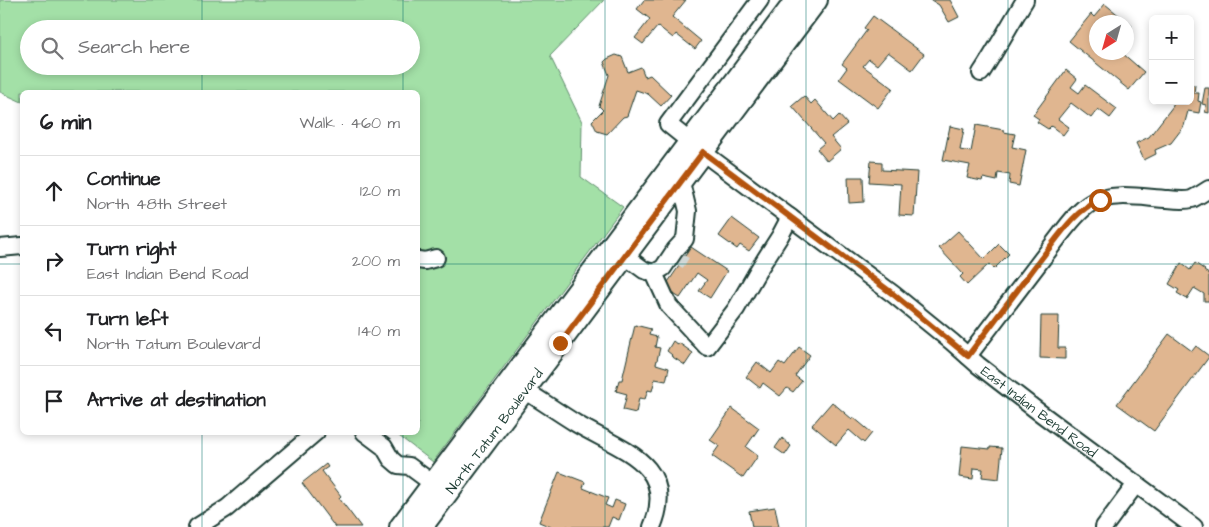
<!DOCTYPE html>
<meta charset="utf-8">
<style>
:root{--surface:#fff;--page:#f2f2f2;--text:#202124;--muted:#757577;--line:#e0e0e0}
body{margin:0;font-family:"Architects Daughter",sans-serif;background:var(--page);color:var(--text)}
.controls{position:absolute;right:15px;top:15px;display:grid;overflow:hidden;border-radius:8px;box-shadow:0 2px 8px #0003}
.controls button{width:45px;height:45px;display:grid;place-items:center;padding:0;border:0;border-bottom:1px solid var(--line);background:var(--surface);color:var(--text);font:25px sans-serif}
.compass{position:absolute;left:1089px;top:15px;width:45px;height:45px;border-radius:50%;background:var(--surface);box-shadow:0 2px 8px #0003;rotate:217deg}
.stop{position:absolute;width:15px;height:15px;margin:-11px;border:4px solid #b45309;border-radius:50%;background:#fff}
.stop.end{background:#b45309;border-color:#fff;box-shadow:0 1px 5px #0008}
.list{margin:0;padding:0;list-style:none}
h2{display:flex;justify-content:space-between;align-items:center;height:65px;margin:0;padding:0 20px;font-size:21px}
h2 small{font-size:16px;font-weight:400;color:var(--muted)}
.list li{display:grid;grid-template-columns:32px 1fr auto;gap:15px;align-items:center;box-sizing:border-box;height:70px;padding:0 20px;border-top:1px solid var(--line)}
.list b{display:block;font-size:19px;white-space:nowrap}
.list p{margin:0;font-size:16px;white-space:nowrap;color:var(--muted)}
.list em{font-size:16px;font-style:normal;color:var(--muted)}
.icon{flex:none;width:28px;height:28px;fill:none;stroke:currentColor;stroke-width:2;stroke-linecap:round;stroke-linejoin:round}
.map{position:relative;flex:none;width:1209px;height:527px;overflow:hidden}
.search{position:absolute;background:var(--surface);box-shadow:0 2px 8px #0003;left:20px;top:20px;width:400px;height:55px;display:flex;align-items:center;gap:12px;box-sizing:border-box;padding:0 18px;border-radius:28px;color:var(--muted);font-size:19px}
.panel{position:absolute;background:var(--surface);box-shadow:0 2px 8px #0003;left:20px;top:90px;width:400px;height:345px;border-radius:8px}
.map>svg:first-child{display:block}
</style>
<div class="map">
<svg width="1209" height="527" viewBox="0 0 1209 527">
<rect width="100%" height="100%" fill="#fff"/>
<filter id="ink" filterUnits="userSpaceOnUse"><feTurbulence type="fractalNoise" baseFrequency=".02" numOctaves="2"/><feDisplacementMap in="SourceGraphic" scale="10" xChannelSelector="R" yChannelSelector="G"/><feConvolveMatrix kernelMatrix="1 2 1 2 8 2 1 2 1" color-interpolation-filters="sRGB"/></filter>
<g filter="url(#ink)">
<path fill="#a3e0a7" stroke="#618e6e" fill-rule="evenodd" d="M0,0H604L550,56L582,122L581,177L623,207L433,462L395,433L418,432V92H22V102L0,92ZM29,29H411V66H29Z"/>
<g fill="#e0b690" stroke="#1f3d34">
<path d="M644,0H686L672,17L701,41L695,49L676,34L673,38L658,26L643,44L635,38L650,19L637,9Z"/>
<path d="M931,0H950L959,17L949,22L939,5Z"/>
<path d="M1105,4L1132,26L1126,32V22H1096V52H1121L1144,72L1129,90L1069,41L1091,14L1094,17Z"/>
<path d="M873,16L924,54L912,70L888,52L877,65L869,59L863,66L893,88L878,108L839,79L847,68L842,64L867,30L864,28Z"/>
<path d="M616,55L622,57L628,72L641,67L645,77L650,75L671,95L661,106L648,94L636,90L627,116L623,117L607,134L597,131L592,121L603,110L599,106L609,75L604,62L607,59Z"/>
<path d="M1066,70L1077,79L1071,87L1079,93L1085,85L1117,109L1110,118L1098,109L1091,118L1071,103L1058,119L1069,127L1063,135L1051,126L1048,129L1037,122L1039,119L1033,115Z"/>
<path d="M1190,85H1195L1194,93H1199L1198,101L1201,102L1199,113L1188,111L1184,126L1171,143L1155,150L1156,154L1144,160L1136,143L1149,137L1173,106V101H1190Z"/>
<path d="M1205,88H1209V113L1205,112L1206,105L1202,104Z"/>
<path d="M804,96L811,104L815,100L833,121L839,115L847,124L831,137L841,149L827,161L817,149L824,143L792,106Z"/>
<path d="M976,125L1004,130V132L1015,134L1012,147L1026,150L1019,186L1009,184L1010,175L998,173L997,181L983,178L982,181L967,178L970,165L943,160L950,126L964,129L960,150L971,152Z"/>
<path d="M871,161L882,162V170L917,172L914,216L899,215L901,184L869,182Z"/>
<path d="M848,177H863L864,202L849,203Z"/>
<path d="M732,218L759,238L749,251L740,245L737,249L719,236Z"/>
<path d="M958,231L984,259L999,244L1009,254L994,269L989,264L967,285L960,277L963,274L939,248Z"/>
<path d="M691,247L727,271L710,298L699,291L707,280L697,273L680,298L664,288L679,266L671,261L678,251L685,256Z"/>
<path d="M1181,263L1190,270L1195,263L1205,270L1204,271L1209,274V301H1204V294L1194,288L1187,299L1177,293L1179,290L1169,284Z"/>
<path d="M1041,316H1059L1058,348H1065V359L1040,358Z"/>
<path d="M635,325L651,329L649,335L657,337L655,347L660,348L656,364L669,368L666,381L655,379L652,391L648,390L645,399L639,398L636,413L623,410L627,394L616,391L619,380H622Z"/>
<path d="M1169,334L1192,351L1196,346L1209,356V357L1154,431L1117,404Z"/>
<path d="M673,341L678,345L679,343L693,353L685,365L671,356L672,355L667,351Z"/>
<path d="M799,347L810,355L795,376L802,381L793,392L787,388L780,396L763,383L760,388L746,377L757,362L771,373L779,362L785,366Z"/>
<path d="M832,402L852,419L853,417L872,433L864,443L849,430L836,445L812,425Z"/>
<path d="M732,408L759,428L746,447L758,456L743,478L712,456L719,446L710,440Z"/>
<path d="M782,438L791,446L785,455L775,448Z"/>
<path d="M962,446L990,449V447L1002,448L999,479L982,477L983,469L974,468L973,479L959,477Z"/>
<path d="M326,464L328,467L322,471L341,496L339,498L361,527H335L302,483Z"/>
<path d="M559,472L585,482L583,488L608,498L605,505L612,508L615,500L625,504L619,520L612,517L608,527H570L567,526V527H551L539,522Z"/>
<path d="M775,507L779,527H752L749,511Z"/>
</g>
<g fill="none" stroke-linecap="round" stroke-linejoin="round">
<path stroke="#d2d8d6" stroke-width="16" stroke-dasharray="16 8" stroke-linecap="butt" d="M676,264L682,254"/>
<g stroke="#1f3d34" stroke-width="20">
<g id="minor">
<path id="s1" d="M760,0L668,124L713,160L893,294L952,342L978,365L1035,409L1194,527"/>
<path d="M981,73C997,49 1010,24 1025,0"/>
<path d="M0,248L22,246"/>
<path d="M625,256L644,270L654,273L663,268L675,250L685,239L688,211L681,182"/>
<path d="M418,260L425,261L436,258"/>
<path d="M654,273L669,306L707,347L736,309L759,269L780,236L790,217"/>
<path d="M968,356L1061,234C1069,224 1079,210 1091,203C1114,191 1144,198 1168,199C1176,200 1185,201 1192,199C1198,196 1203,193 1209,189"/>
<path d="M515,384C536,397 556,411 577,424C619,449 679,464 652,527"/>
<path d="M364,432L384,447L391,459L398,465L409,466L443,491"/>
<path d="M197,527L227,508L316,432"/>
<path d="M1104,527L1136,484"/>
</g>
</g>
<g stroke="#1f3d34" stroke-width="24">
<g id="major">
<path d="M400,527L796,0"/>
<path id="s2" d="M422,527L817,0"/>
</g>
</g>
<use href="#minor" stroke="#fff" stroke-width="16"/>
<use href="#major" stroke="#fff" stroke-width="20"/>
</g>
</g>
<g fill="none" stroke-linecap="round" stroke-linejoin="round" filter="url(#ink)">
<path stroke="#b45309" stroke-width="6" d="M560,343L703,152L893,294L968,356C992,324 1016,292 1040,260C1057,239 1074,210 1100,200"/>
</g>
<path fill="none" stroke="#0f766e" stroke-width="1" stroke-opacity="0.55" d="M202,0V29M403,0V29M605,0V527M806,0V527M1008,0V527M202,66V92M403,66V92M0,264H22M418,264H1209M202,432V527M403,432V527"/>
<g text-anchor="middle" stroke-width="4.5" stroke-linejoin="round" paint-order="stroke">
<g font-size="14" fill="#1f3d34" stroke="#fff">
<text dy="5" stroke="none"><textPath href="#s1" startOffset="624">East Indian Bend Road</textPath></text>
<text dy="5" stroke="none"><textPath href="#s2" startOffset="120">North Tatum Boulevard</textPath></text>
</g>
</g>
</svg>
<div class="controls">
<button>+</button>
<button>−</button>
</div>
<svg class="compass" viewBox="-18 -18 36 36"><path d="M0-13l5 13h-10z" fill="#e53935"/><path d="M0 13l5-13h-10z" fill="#757577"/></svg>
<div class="stop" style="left:1100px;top:200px"></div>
<div class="stop end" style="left:560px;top:343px"></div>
<div class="search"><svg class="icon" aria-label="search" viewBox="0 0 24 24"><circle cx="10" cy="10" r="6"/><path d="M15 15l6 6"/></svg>Search here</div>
<section class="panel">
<h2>6 min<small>Walk · 460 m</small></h2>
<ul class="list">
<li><svg class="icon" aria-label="ahead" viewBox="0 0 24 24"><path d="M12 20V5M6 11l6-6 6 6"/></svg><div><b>Continue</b><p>North 48th Street</p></div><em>120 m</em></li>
<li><svg class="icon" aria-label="right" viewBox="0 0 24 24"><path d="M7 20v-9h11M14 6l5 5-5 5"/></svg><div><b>Turn right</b><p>East Indian Bend Road</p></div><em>200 m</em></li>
<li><svg class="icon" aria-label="left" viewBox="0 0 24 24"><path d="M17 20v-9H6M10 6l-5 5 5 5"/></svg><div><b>Turn left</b><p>North Tatum Boulevard</p></div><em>140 m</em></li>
<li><svg class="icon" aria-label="arrive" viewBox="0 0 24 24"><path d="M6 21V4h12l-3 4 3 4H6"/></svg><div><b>Arrive at destination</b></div></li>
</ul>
</section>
</div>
